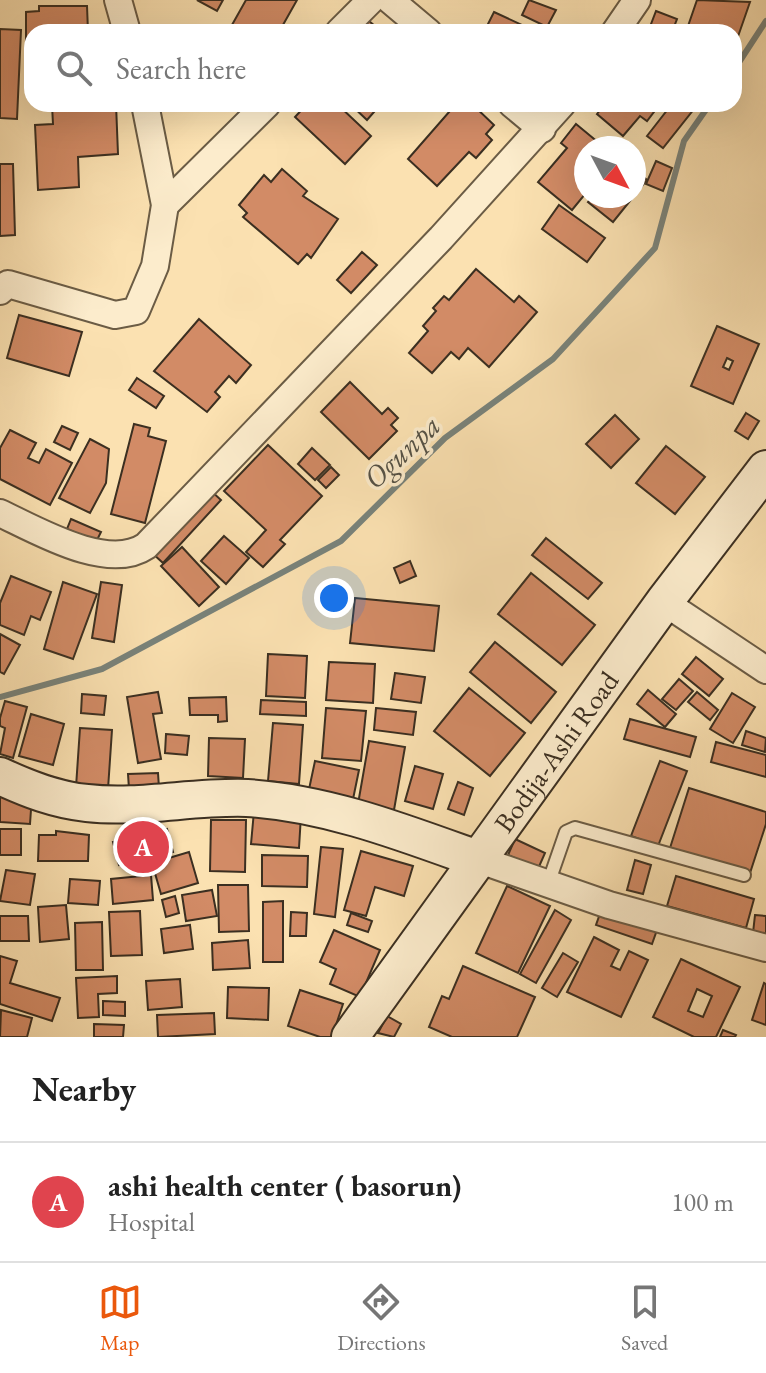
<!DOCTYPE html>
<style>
:root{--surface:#fff;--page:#f6f6f6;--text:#222;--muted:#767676;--line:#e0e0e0;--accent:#ea580c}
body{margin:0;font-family:"EB Garamond",serif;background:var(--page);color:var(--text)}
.compass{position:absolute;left:574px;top:136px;width:72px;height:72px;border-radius:50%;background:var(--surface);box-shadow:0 8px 32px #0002;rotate:131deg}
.you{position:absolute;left:334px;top:598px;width:28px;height:28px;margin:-20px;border:6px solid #fff;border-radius:50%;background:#1a73e8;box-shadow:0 0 0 12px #1a73e833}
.badge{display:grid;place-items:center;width:52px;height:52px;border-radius:50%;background:var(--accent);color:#fff;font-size:26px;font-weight:700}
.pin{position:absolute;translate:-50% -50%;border:4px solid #fff;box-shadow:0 2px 8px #0006}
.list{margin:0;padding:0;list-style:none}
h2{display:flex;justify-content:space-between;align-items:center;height:104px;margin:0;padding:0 32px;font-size:34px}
h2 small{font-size:26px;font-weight:400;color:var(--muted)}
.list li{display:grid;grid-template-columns:52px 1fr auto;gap:24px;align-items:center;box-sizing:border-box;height:120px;padding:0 32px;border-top:2px solid var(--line)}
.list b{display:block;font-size:30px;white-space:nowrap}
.list p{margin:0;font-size:26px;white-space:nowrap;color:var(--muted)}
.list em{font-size:26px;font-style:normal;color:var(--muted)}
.icon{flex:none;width:44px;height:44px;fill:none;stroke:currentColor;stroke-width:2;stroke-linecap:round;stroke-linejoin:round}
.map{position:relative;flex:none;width:766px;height:1037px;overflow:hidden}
.search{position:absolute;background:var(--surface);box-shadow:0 8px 32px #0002;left:24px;right:24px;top:24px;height:88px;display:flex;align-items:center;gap:20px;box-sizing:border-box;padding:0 28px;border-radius:24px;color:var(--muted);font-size:30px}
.sheet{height:224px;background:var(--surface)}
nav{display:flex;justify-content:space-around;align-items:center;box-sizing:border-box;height:112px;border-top:2px solid var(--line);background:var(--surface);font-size:22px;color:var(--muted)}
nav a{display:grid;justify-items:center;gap:4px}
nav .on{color:var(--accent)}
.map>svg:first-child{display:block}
</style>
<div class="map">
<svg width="766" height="1037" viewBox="0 0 766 1037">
<rect width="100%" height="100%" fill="#fbe1b1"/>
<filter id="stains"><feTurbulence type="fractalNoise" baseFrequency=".0025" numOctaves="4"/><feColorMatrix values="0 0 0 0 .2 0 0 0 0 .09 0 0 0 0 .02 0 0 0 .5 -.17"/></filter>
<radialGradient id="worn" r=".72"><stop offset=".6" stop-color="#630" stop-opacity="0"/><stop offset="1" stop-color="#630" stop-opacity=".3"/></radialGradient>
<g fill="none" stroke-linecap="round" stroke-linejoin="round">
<g stroke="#79837b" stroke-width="6">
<path d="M734,70L766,21"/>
<path d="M0,697L102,669L341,541L445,438L553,359L655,248L684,141L710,104"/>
</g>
</g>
<g fill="#d28b66" stroke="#3b2f21" stroke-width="2" fill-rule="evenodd">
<path d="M197,0H223L217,11Z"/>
<path d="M246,0H297L279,32H228Z"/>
<path d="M529,0L556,10L547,27L522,15Z"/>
<path d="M697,0L750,2L734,48V32L687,29Z"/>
<path d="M39,6H87L88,32H32V46H26V12L39,11Z"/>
<path d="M656,11L677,19L672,32H648Z"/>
<path d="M494,12L537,32H484Z"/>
<path d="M369,21L382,32H359Z"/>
<path d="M0,29L21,30L17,119L0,118Z"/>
<path d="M116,104L118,154L78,157L79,187L38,190L35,125L53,124L52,105Z"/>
<path d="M307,104H337L371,136L345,164L295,117Z"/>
<path d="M350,104H381L367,120Z"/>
<path d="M456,104H472L494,125L486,134L492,140L476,158L469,152L437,186L408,159Z"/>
<path d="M605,104H660L647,121L640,116L623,136L597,114Z"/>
<path d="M672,104H698L663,148L647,136Z"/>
<path d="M576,124L605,148H586V193L572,210L538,182L567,148L561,143Z"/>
<path d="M656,161L672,168L663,191L646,184Z"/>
<path d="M0,164H13L15,235L0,236Z"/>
<path d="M282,169L307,191L303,196L338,219L311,258L307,254L298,264L243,217L247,213L239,205L264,175L271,182Z"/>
<path d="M634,169L647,180L634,196Z"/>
<path d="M593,196H634L613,222L588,202Z"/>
<path d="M559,205L605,238L587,262L542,229Z"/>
<path d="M362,252L377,265L351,293L337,280Z"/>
<path d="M476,269L514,302L519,296L537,312L489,367L468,348L459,359L451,352L432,373L409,353L428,331L423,326L436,311L433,308L444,296L449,300Z"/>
<path d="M19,315L82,332L69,376L7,358Z"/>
<path d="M199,319L251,365L236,383L229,376L215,392L220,397L207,412L154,371Z"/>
<path d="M717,326L759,344L733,404L691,386ZM727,358L733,361L729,370L723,367Z"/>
<path d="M137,378L164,396L156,408L129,390Z"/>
<path d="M350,382L382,414L388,408L398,418L391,425L397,431L369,459L321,412Z"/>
<path d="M746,413L759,421L748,439L735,431Z"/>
<path d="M615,415L639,439L611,468L586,444Z"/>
<path d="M134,424L150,428L148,436L166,441L145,523L111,514Z"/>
<path d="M62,426L78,433L70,450L54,442Z"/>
<path d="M10,430L36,443L28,458L39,463L46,449L72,463L50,505L0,479V448Z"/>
<path d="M90,439L109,449L106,483L90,513L59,498Z"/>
<path d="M268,445L322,496L280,540L285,544L263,567L246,552L266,530L224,491Z"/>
<path d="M666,446L705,477L675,514L636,483Z"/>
<path d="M312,448L330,465L315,480L298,464Z"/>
<path d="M331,467L339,475L326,488L318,480Z"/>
<path d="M209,489L221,500L163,563L151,552Z"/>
<path d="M71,519L101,532L96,542L67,529Z"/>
<path d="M224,536L249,558L226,584L201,561Z"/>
<path d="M546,538L602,583L588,599L532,555Z"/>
<path d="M182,547L219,587L199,606L161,566Z"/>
<path d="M410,561L416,576L400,583L394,568Z"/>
<path d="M531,573L595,625L562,665L498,614Z"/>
<path d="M11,576L51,592L40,620L31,616L24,635L0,625V603Z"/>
<path d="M63,582L97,594L73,659L44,649Z"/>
<path d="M101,582L122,585L114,642L92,638Z"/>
<path d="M355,598L439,606L434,651L350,643Z"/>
<path d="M0,634L20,645L4,674L0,672Z"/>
<path d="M495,642L556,692L531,723L470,672Z"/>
<path d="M268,654L307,656L305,698L266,696Z"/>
<path d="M696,657L723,679L709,696L682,674Z"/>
<path d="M329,662L375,664L373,703L326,700Z"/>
<path d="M395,673L425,677L421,703L391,699Z"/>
<path d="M679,679L693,691L676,710L662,699Z"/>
<path d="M469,688L525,733L490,776L434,731Z"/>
<path d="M648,690L676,714L665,727L637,704Z"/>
<path d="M158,692L162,713L153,714L161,759L138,763L127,697Z"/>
<path d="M697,692L718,710L710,720L688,702Z"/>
<path d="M732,693L755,707L733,743L710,729Z"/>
<path d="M82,694L106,696L104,715L81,713Z"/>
<path d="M226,697L227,721L218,722V715H190L189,698Z"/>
<path d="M261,700L306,702V716L260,714Z"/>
<path d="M5,701L27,707L13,758L0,754L5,728L0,726V718Z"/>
<path d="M326,708L366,711L361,761L322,758Z"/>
<path d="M376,708L416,712L413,735L374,730Z"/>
<path d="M31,714L64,724L53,765L19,756Z"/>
<path d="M630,719L696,737L690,757L624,739Z"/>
<path d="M273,723L303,725L299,784L268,781Z"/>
<path d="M80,728L112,730L108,789L76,787Z"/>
<path d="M746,731L766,738L765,752L742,745Z"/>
<path d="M166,734L189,736L187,755L165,753Z"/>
<path d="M209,738L245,739L243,778L208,776Z"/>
<path d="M369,741L405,747L394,810L358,804Z"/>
<path d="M716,742L766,755V777L711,762Z"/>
<path d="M315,761L359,770L352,804L308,794Z"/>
<path d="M660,761L687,771L658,846L631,836Z"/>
<path d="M415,766L443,774L433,809L405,801Z"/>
<path d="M158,773L159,788L129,789L128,774Z"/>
<path d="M458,782L473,788L464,815L448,809Z"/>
<path d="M689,788L766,812V824L750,873L670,848Z"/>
<path d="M0,794L32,795L30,824L0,822Z"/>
<path d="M254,811L301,815L299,848L251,844Z"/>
<path d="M211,820H246L245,872L210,871Z"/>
<rect x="0" y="829" width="21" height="26"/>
<path d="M167,829L173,852L119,865L113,842Z"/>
<path d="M56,831L89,835L88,861H38L39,835H56Z"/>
<path d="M515,839L545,853L538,869L508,855Z"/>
<path d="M321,847L343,849L335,917L314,914Z"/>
<path d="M361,851L413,866L404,896L375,887L366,916L344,910Z"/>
<path d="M189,852L198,883L161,894L152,863Z"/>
<path d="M262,855L308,856L307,887L262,886Z"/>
<path d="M635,860L651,865L643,894L627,890Z"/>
<path d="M6,870L35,874L30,905L0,901Z"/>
<path d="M151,875L153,900L113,904L111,879Z"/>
<path d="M676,876L754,899L746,928L667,906Z"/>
<path d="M70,879L100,881L98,905L68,903Z"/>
<path d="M218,885H248L249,931L219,932Z"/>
<path d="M507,886L550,906L518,973L476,953Z"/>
<path d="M212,890L217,916L186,921L182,895Z"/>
<path d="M175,896L179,913L166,917L162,900Z"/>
<path d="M283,901V962H263V902Z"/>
<path d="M66,905L69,939L40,942L38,907Z"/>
<path d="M602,908L658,927L652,944L596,925Z"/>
<path d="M555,910L571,920L536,983L520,974Z"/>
<path d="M140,911L142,955L111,956L109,912Z"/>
<path d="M291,912L307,913L306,936H290Z"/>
<path d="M351,913L372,921L368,932L347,925Z"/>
<path d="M755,915L766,916V934L753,933Z"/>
<path d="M0,916H28L29,941H0Z"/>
<path d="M102,922L103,970H76L75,923Z"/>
<path d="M190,925L193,949L164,953L161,929Z"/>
<path d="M334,930L380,950L360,997L330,984L336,969L320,962Z"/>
<path d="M594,937L619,950L611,966L620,970L629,951L648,960L621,1017L567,992Z"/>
<path d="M248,940L250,968L213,970L212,943Z"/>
<path d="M563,953L578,962L557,997L542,988Z"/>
<path d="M0,956L17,961L10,983L60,998L52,1021L0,1004Z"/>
<path d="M681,959L740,987L716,1037H694L653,1017ZM697,989L712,996L703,1017L688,1011Z"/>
<path d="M463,966L535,997L517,1037H452L429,1027L442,996L449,999Z"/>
<path d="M117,976V993L98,994L99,1017L78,1018L76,978Z"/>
<path d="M180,979L182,1007L148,1010L146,981Z"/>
<path d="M764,983L766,984V1025L752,1020Z"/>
<path d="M228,987L269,988L268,1020L227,1018Z"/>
<path d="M300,990L343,1004L332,1037H320L288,1026Z"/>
<path d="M103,1001L125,1002V1016L103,1015Z"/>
<path d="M1,1010L32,1018L27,1037H0Z"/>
<path d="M214,1013L215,1034L158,1037L157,1015Z"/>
<path d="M387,1016L401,1024L394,1037L378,1033Z"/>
<path d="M94,1024L124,1025L123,1037H94Z"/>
<path d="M723,1030L736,1035L735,1037H720Z"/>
</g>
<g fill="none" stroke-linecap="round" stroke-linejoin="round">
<g stroke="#6b5c45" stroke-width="16">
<path id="lane" d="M548,884L566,832L575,828L744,875"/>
</g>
<g stroke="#6b5c45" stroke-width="30">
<g id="street">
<path d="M118,0L127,32"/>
<path d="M390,0L428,32"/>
<path d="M339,32L371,0"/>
<path d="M615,32L637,0"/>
<path d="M512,104L542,129"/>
<path d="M165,205L267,104"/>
<path d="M0,291L8,284L115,315L136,311L155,266L165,205L145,104"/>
<path d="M0,513C38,531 108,572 146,546L441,238L562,104"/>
<path d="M664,602L766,670"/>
<path d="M477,859L609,905L766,948"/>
</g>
</g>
<g stroke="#3b2f21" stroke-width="40">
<g id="secondary">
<path d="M0,776C28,789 56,800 87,803C139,809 194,796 247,798C327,803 402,832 477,859"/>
<path id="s1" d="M350,1037L664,602L766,469"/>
</g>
</g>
<use href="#lane" stroke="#fceccc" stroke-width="12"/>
<use href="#street" stroke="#fceccc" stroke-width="26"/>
<use href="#secondary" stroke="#fceccc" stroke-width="36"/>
</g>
<g text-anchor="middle" stroke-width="7" stroke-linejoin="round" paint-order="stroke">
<g font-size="28" fill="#3b2f21" stroke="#fceccc">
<text dy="10" stroke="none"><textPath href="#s1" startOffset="352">Bodija-Ashi Road</textPath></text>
</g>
<g font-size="30" font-style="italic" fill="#555246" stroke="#fceccc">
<text transform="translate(402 452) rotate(-43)" y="10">Ogunpa</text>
</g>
</g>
<rect width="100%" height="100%" filter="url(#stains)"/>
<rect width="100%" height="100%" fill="url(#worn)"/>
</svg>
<svg class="compass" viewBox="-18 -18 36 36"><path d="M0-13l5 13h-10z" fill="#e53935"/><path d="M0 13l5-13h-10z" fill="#767676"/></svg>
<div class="you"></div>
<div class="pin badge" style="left:143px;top:847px;background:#e0444e">A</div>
<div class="search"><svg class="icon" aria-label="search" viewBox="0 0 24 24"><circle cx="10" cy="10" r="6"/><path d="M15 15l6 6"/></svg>Search here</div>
</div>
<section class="sheet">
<h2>Nearby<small></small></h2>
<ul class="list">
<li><span class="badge" style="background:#e0444e">A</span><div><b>ashi health center ( basorun)</b><p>Hospital</p></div><em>100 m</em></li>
</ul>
</section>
<nav>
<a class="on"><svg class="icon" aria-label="map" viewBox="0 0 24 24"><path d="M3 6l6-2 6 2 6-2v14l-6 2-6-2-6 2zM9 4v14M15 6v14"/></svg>Map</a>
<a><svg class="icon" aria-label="directions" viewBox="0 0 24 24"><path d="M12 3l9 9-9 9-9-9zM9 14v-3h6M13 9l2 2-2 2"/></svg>Directions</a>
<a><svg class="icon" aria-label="saved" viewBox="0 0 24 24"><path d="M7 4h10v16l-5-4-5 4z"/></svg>Saved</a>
</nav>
